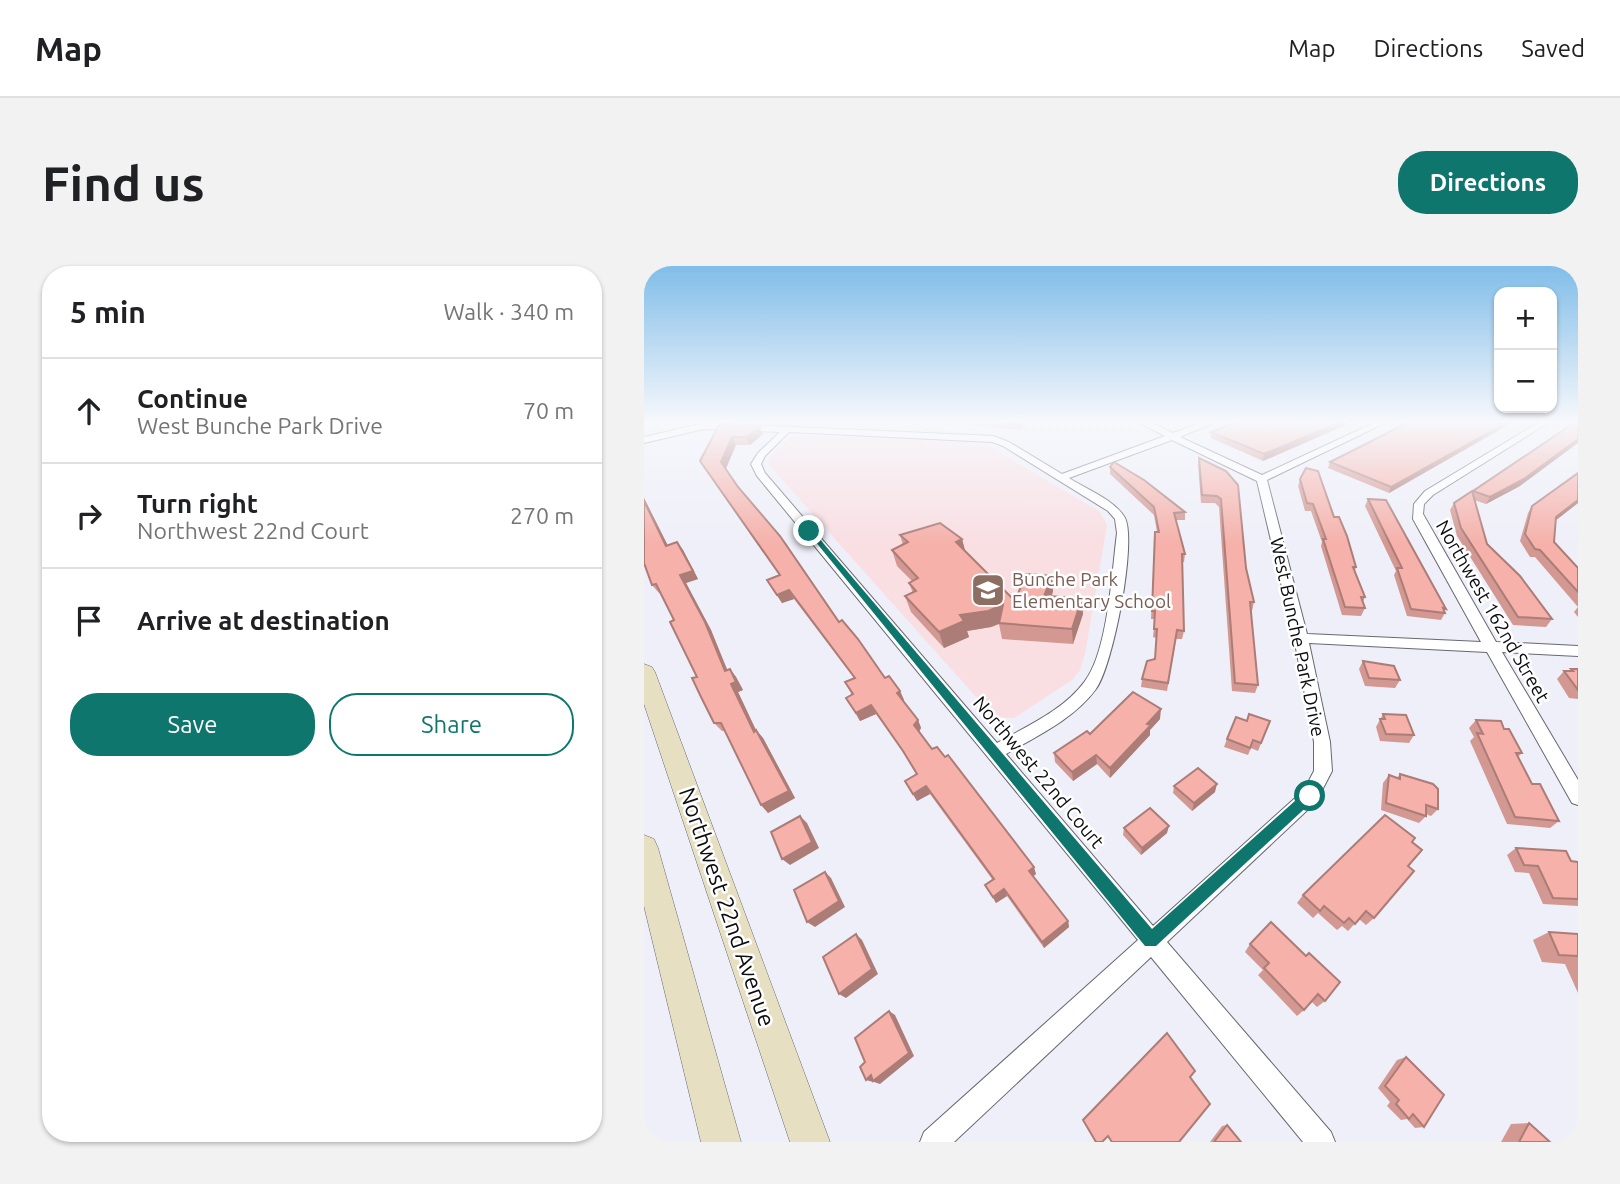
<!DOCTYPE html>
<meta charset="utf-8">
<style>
:root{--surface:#fff;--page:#f2f2f2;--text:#202124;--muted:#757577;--line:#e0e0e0;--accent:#0f766e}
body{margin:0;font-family:Ubuntu,sans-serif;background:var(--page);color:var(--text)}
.controls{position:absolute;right:21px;top:21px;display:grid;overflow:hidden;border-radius:14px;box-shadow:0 2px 5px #0004}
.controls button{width:63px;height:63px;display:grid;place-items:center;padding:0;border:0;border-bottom:2px solid var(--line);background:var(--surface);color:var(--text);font:35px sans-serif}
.stop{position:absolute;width:21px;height:21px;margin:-16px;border:5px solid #0f766e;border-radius:50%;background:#fff}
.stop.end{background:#0f766e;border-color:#fff;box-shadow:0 2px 7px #0008}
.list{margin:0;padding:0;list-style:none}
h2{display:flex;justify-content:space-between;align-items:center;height:91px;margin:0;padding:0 28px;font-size:30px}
h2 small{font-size:23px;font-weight:400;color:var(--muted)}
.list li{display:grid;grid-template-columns:46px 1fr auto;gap:21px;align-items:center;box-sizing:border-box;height:105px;padding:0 28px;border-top:2px solid var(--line)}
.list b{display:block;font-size:26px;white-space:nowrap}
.list p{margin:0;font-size:23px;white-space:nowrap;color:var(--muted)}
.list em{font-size:23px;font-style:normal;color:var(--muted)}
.actions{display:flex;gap:14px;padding:21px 28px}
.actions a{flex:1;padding:16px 0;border:2px solid var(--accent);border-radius:28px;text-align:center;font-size:24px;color:var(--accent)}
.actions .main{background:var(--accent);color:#fff}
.icon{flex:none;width:38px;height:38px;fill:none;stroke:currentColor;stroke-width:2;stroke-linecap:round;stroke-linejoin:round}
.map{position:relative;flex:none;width:934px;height:876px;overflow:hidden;border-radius:28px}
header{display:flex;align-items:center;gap:42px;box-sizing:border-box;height:98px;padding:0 35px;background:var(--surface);border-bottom:2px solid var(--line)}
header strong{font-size:33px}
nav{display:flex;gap:38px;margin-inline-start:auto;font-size:24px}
.intro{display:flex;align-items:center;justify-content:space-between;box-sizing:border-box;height:168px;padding:0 42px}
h1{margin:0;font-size:49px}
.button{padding:18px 32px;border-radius:28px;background:var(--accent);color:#fff;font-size:24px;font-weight:700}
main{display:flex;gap:42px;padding:0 42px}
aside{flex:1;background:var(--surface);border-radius:28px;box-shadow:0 2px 5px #0004}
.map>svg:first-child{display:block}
</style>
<header>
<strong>Map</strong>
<nav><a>Map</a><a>Directions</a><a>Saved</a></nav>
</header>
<div class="intro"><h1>Find us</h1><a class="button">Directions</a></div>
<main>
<aside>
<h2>5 min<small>Walk · 340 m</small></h2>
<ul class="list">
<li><svg class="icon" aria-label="ahead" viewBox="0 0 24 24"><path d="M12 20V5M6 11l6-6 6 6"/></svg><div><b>Continue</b><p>West Bunche Park Drive</p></div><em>70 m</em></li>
<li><svg class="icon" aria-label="right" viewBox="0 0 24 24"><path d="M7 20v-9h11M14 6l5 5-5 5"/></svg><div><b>Turn right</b><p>Northwest 22nd Court</p></div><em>270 m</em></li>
<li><svg class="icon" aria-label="arrive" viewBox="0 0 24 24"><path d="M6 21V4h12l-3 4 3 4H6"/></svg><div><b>Arrive at destination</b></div></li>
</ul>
<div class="actions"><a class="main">Save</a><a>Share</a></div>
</aside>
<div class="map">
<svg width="934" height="876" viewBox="0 0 934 876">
<rect width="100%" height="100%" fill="#eeeff8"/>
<path fill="#f9dee2" d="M158,169L340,177L456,246L463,259L441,388L436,404L428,414L370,452L350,451L124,198L125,191L145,173Z"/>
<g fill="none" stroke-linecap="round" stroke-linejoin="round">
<g stroke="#676870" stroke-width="2">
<path id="street" d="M492,155H503L529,167L562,155H574L536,171L618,209L734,155H745L623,214L663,368L837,376L769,253L770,238L781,225L897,155H907L789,229L780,238L779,248L852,376L934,380V390L858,386L934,514V539L928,537L843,386L665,377L686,476L688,505L672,536L523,676L687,866L691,876H659L507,691L310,876H276L280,866L494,674L113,210L107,198L114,187L136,166L60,163L0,177V171L60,157L349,170L365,176L418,208L521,170ZM145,166L348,176L359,180L464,245L471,253L473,267C468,305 464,385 441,415C420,444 383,460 353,477L121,207L117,198L121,190ZM528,174L613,215L650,372L670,476V505L660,524L509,660L362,488C393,470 430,453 452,423C469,400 493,276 481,252C471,234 442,223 425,212Z"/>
</g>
<g stroke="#676870" stroke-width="1">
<g id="secondary">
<path d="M0,398L8,401L11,406L186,876H146L0,438Z"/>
<path d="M0,569L10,573L14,582L97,876H57L0,640Z"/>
</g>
</g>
<use href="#street" fill="#fff" fill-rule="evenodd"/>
<use href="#secondary" fill="#e6dfc1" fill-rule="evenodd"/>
</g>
<g fill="#d39892">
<path d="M75,155H136L132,158Z"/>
<path d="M168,155H379V160L378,164L326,159Z"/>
<path d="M596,155H711L619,195L567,172V166Z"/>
<path d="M871,155L745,227L684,202L686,196Z"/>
<path d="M75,159L119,168L106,179H92L82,203L94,221L195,356L241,412L256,425L260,434H259L274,454L277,462L275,466L288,483L392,608L389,610L424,655L425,661L400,682L363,630L352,637L341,619L348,613L286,528L273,535L261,515L272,508L264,493L232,448L216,455L202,432L208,429L201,416L210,412L150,333L138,337L128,322L123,314L135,309L56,195Z"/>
<path d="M555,192L582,205L602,302L610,336L608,345L607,344L614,419L611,427L588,425L575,241L571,237H557L554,199Z"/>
<path d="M466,201L541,246V254H532L541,288L540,296H538L540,365L538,373H532L523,425L497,421L498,413L511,393L512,372L509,371L511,353H507L511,266H513L510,249L466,208Z"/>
<path d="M934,207V237L912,254L910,276L934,302V341L891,291H886L876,275L884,247L888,240Z"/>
<path d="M656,213L690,251L712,301L711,305L721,331L719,336L721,342L717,350L698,349L677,280L678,276L667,245H661L654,220Z"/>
<path d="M876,220L842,238L830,234L843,278L908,353L902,361L869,359L813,270L806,244L810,237L828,227L829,225Z"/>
<path d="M0,232L24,280L33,276L39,284L54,313L42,317L67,364L83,404L86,403L92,411L99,424L94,426L112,464L119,472L151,532L124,547L81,465H78L70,457L30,354L16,326L15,327L8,319L0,297Z"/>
<path d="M724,233L802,343L800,345L801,347L797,354L763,350L750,309L752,305L721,240Z"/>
<path d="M256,269L318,273L321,285L371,335L408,310L409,325L408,330L439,348L429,378L358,373L355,358L347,361L323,365L325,371L300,382L267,346L261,330L269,327L265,317L268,315L253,300L248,284L259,279Z"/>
<path d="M934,341V351L930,346Z"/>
<path d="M719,395L756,414L751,422L721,420L715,403Z"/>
<path d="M927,403H934V433L925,432L913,413L920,405H926Z"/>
<path d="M739,448L770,469L765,477L736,475L732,461Z"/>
<path d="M516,453L506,464V469L466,512L453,498L429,515L411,496L410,487L446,468Z"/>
<path d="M832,454L860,463L878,487L874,491L888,518L915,555L906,562L863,558L826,475L830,471L825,462Z"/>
<path d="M603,455H626L614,485L607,482L604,489L580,481L583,473Z"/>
<path d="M756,508L794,543L787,550L782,548V550L775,557L737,544L739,517L745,509L753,512Z"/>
<path d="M530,520L571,526L548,545L529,527Z"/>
<path d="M480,562L523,567L497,589L479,569Z"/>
<path d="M768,576L764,600L730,652L722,659L715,653L704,665L698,660L693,664L674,647L669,652L653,637L659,629Z"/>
<path d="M872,582L927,595L934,596V640L899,638L885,607L871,606L863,589Z"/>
<path d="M627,656L681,735L673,741L668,736L660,744L653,750L614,709L619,704L601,686L606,678Z"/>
<path d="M905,666L934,668V727L921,698L898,696L889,674Z"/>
<path d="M762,791L780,861L771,862L763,853L757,854L743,840L746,836L734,822L753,794Z"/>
<path d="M885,857L906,876H857L867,858Z"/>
<path d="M583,859L597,876H566L578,860Z"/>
</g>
<g fill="#ac7c77">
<path d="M699,155H711L619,195L620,188Z"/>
<path d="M865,155H871L745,227L747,221Z"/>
<path d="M116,161L119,168L106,179L102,171Z"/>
<path d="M88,171L92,179L81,204L77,196Z"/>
<path d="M934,173V177L876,220L842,238L846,231Z"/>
<path d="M0,232L28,288L22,280L0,235Z"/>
<path d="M934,234V237L907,258L912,251Z"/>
<path d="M318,273L322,288L312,276Z"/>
<path d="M33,276L39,284L54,313L42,317L67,364L87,413L81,405L36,309Z"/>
<path d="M408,310L409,325L402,346L400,330Z"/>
<path d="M145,324L150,333L138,337L133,329Z"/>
<path d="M438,332L439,348L429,378L428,363Z"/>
<path d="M359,339L362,355L347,361L323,365L325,371L300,382L295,366L316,349Z"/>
<path d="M86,403L92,411L99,424L94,426L116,473L110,466L87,418Z"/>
<path d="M256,425L260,434L257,435L253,427Z"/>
<path d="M227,439L232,448L216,455L212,447Z"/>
<path d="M517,443L516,453L506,464V469L466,512V502L503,458Z"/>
<path d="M274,454L277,462L274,467L270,459Z"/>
<path d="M112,464L119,472L151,532L124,547L117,539Z"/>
<path d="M452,489L453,498L429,515L428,506Z"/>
<path d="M573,518L571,526L548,545L550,537Z"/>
<path d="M282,520L286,528L273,535L269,528Z"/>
<path d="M156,550L163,557L175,582L146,599L138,593Z"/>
<path d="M525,560L523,567L497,589L498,582Z"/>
<path d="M390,601L392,608L387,612L385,605Z"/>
<path d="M181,606L187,612L201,641L171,661L163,656Z"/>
<path d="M360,623L363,630L352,637L349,631Z"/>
<path d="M424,655L425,661L400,682L398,676Z"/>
<path d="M212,668L218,674L234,708L202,732L195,728Z"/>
<path d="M245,745L251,749L270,790L236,818L230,816H229L222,814Z"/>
</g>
<g fill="#f5b1aa" stroke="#ac7c77" stroke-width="2">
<path d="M346,155H378L377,158Z"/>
<path d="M596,155H699L620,188L567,166Z"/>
<path d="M767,155H865L747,221L686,196Z"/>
<path d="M933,155H934V173L880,213L846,231L829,225Z"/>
<path d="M75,159L116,161L102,171H88L77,196L94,221L136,270L195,356L198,354L214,373L241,412L245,410L256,425L253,427L274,454L270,459L288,483L293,481L301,491L304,489L390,601L385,605L424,655L398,676L360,623L349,631L341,619L350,613L282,520L269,528L261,515L273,508L259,485L227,439L212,447L202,432L209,428L201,416L211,412L145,324L133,329L123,314L136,309L56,195Z"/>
<path d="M555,192L582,205L594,219L602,302L610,336H606L614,419L591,417L577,233L573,230L558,229Z"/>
<path d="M470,196L500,214L541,246L530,247L541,288H538L540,365L533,364L524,417L498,413L503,395L511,393L513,363H510L511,345H508L511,266H515L510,241L466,201Z"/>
<path d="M662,202L674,205L690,251H695L703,270L712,301H709L721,331H717L721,342L701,341L679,273H682L669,238L663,237L656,213Z"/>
<path d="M934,207V234L912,251L910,276L934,302V326L896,284L891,283L881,268L888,240Z"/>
<path d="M828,225L843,278L876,310L908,353L874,351L817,262L810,237Z"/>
<path d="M724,233L742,234L802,343L799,342L801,347L767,343L753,302H758Z"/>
<path d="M0,235L22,280L33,276L49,305L36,309L61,356L81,405L86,403L92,416L87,418L110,466L112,464L145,525L117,539L77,457H70L57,431L48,412L53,411L26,356L30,354L12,318L8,319L0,297Z"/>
<path d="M296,257L318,273L312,276L371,335L382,308L408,310L400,330L438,332L428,363L355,357L359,339L344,345L316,349L320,355L295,366L261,330L272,325L265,317L274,312L248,284L264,276L256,269Z"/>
<path d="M719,395L750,400L756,414L725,412Z"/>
<path d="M927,403H934V424L920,405H929Z"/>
<path d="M489,426L517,443L503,458L507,459L466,502L452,489L428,506L410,487L443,465L446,468Z"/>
<path d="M605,448L626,455L617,477L609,474L606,482L583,473L592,451L603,455Z"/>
<path d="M739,448L762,449L770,469L742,468L736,453H741Z"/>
<path d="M832,454L857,455L860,463H865L878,487H872L888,518H896L915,555L871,551L833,467L839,468Z"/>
<path d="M554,502L573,518L550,537L530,520Z"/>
<path d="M756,508L789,518L794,523V543L782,539V550L742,537L745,509L756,513Z"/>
<path d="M506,542L525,560L498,582L480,562Z"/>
<path d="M741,549L771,572L768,576L778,584L764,600L770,605L730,652L722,645L711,658L705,652L700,657L680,640L676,645L659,629Z"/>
<path d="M156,550L168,576L138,593L127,566Z"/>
<path d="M872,582L922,585L927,595L934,596V633L909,632L894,600L880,599Z"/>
<path d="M181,606L195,635L163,656L150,624Z"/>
<path d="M627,656L662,690L665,687L696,716L681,735L674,728L660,744L620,702L625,697L606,678Z"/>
<path d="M905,666L934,668V690L915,689Z"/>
<path d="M212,668L228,703L195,728L179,691Z"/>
<path d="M245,745L265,787L229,815L227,809L222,814L216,801L221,796L211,772Z"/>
<path d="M523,767L551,805L546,811L566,838L535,876H468L464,870L458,876H452L439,854Z"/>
<path d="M762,791L800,829L780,861L769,848L765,853L752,838L755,834L741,820Z"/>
<path d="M885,857L906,876H875Z"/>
<path d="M583,859L597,876H570Z"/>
</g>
<linearGradient id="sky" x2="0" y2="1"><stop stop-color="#81bde8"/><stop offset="0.56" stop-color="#f7f8fc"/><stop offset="1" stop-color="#f7f8fc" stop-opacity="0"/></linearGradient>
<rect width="934" height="278" fill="url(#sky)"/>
<path fill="#0f766e" d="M162,264H168L508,663L661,526H670V534L512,680H501Z"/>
<defs>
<g id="school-square" transform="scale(1.75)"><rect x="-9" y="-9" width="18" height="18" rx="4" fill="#8d6e63" stroke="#fff"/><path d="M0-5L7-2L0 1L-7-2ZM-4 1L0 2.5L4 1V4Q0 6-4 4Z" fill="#fff"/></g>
</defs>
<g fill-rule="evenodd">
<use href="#school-square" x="344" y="324"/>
</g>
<g text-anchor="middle" stroke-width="5" stroke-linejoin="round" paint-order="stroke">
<g font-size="19" fill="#785e54" stroke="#fff" text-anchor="start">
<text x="368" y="320">Bunche Park<tspan x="368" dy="22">Elementary School</tspan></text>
</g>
<g font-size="19" fill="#0b0c0e" stroke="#fff">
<text transform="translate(849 345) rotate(60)" y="7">Northwest 162nd Street</text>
<text transform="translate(654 371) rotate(78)" y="7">West Bunche Park Drive</text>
<text transform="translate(395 506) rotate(50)" y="7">Northwest 22nd Court</text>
</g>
<g font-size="23" fill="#0b0c0e" stroke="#fff">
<text transform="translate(83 641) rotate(71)" y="8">Northwest 22nd Avenue</text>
</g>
</g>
</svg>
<div class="controls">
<button>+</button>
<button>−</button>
</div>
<div class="stop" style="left:666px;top:530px"></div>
<div class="stop end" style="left:165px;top:265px"></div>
</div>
</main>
